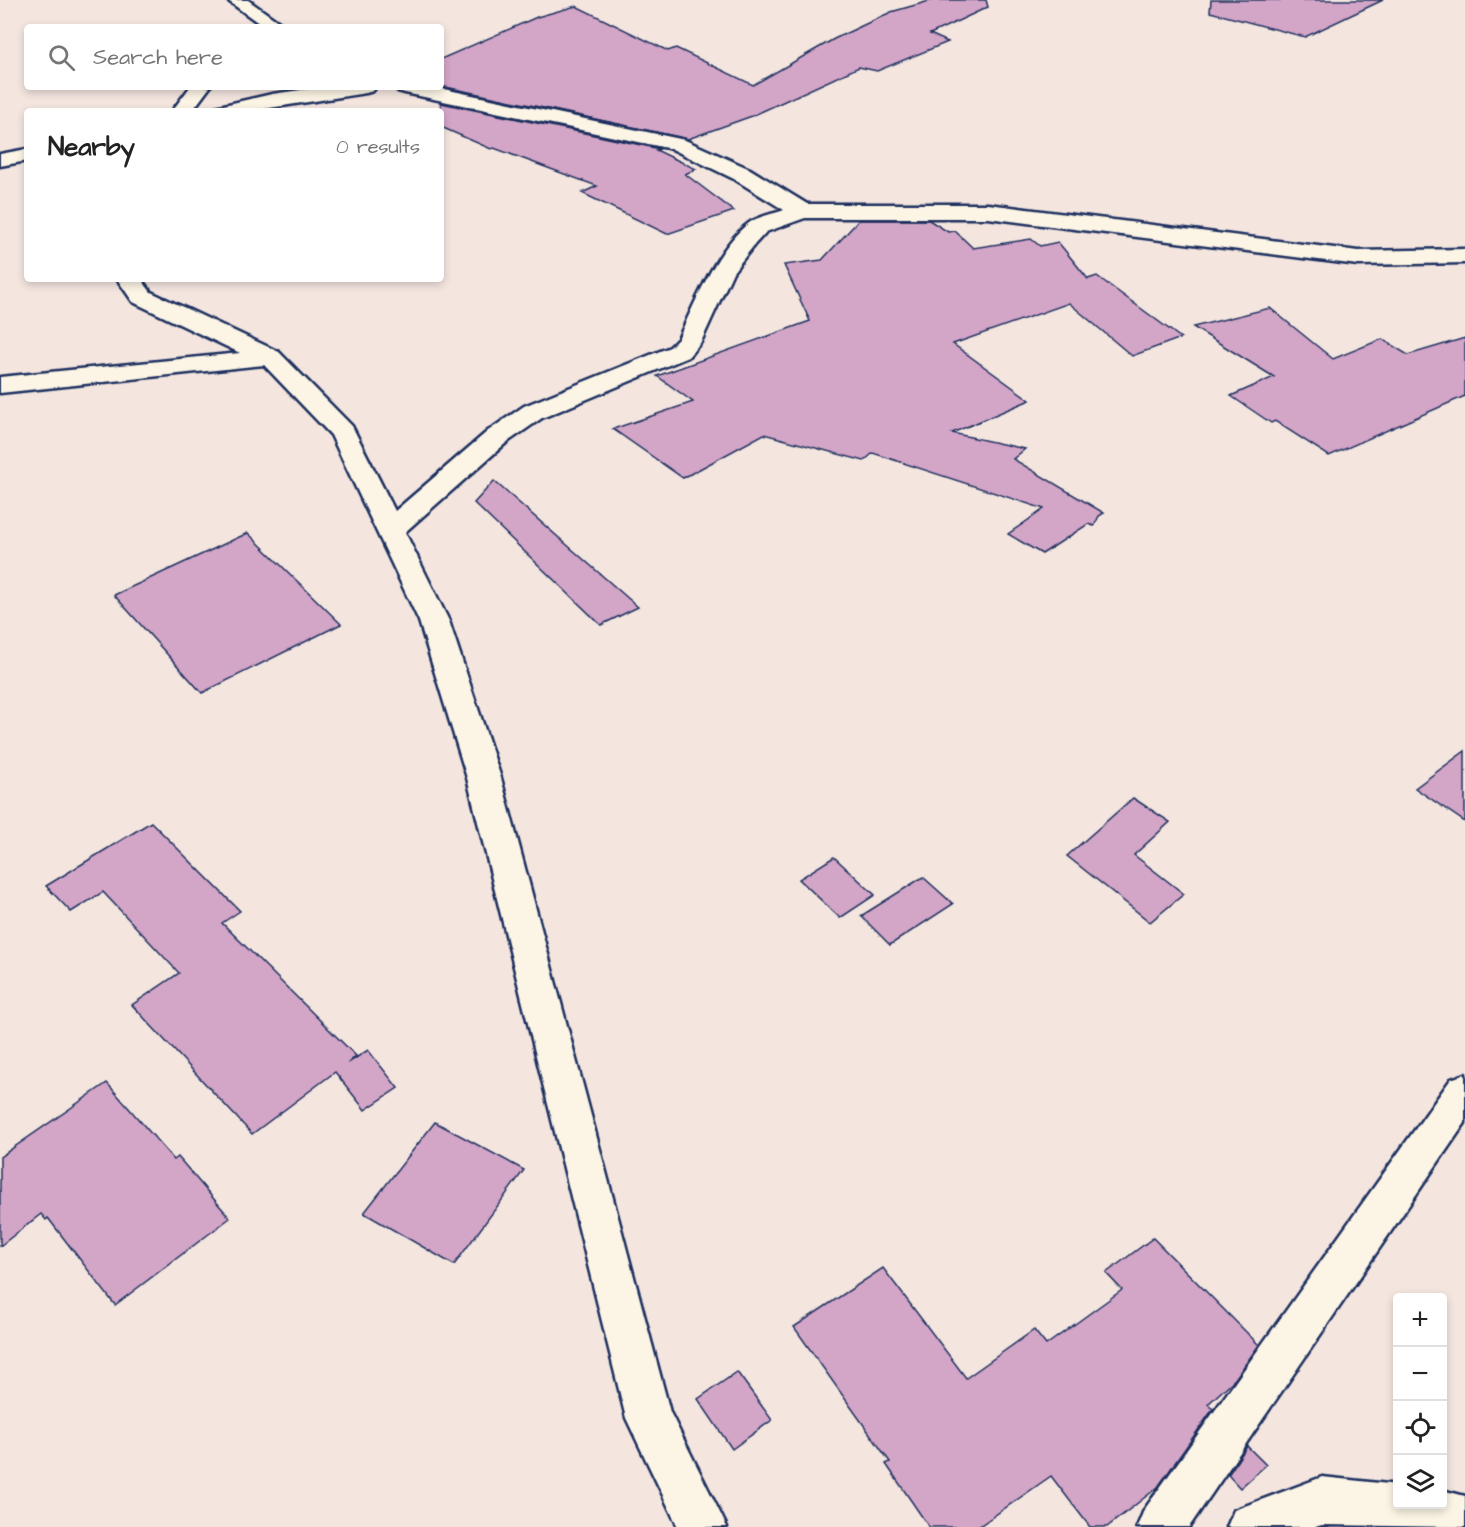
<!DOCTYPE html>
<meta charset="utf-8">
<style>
:root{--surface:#fff;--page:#f2f2f2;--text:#222;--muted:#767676;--line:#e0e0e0}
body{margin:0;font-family:"Architects Daughter",sans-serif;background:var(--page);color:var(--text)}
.controls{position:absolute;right:18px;bottom:18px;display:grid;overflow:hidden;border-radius:6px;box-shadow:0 3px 9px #0003}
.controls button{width:54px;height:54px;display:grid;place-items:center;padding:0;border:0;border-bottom:2px solid var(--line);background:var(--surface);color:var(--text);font:30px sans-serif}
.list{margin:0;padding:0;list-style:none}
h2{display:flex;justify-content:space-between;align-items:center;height:78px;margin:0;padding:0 24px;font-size:26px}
h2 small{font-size:20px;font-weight:400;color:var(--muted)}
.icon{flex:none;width:33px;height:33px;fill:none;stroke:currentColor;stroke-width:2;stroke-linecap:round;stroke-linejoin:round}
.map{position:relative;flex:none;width:1465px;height:1527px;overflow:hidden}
.search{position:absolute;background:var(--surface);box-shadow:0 3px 9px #0003;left:24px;top:24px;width:420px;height:66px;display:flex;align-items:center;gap:15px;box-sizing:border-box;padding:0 21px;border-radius:6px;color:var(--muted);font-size:22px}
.panel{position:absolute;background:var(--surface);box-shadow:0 3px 9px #0003;left:24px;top:108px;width:420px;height:174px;border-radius:6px}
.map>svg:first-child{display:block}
</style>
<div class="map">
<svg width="1465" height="1527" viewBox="0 0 1465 1527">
<rect width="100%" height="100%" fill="#f4e5df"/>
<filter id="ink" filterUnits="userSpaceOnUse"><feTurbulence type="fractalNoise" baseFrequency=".0167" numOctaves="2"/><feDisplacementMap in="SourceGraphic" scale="12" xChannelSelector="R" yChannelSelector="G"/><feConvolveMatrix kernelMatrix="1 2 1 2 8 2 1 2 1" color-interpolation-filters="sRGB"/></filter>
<g filter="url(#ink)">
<g fill="#d3a5c7" stroke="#1b2f5e" stroke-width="1.5">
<path d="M933,0H986L988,7L930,34L948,42L877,71L859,67L752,116L688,139L441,86V59L537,17L576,6L668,51L676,48L753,85L834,39L891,12Z"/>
<path d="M1211,0H1383L1305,37L1210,12Z"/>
<path d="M441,103L660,149L656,150L696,169L685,174L734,211L667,234L582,193L597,186L494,148L491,149L441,127Z"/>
<path d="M859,220H929L948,232L955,231L973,248L1031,239L1040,246L1058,242L1088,279L1097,276L1181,338L1132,356L1069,303L953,344L1030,400L952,433L1025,449L1013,459L1104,513L1099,516L1094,526L1088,524L1042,554L1008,534L1044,509L873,453L864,461L764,434L683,478L613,429L693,402L657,376L810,321L784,265L822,260Z"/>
<path d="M1270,308L1333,359L1382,339L1408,355L1465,338V396L1329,456L1275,421L1271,423L1231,396L1274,377L1193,327Z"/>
<path d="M494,481L638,607L601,625L474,503Z"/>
<path d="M248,533L341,624L202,693L114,595Z"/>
<path d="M1465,751V822L1415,788Z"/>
<path d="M1133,798L1170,822L1134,855L1184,894L1150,922L1067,856Z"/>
<path d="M151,822L240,911L222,923L356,1056L348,1063L368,1050L398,1088L365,1110L335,1072L252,1134L132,1005L179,973L103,892L71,912L46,886Z"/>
<path d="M834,857L875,895L840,918L799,879Z"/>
<path d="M923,877L953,904L890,945L861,916Z"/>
<path d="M107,1083L174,1160L178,1157L230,1218L115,1305L48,1218L46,1220L41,1214L0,1246V1157Z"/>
<path d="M435,1122L524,1170L454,1265L364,1213Z"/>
<path d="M1153,1238L1259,1345L1235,1379L1208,1404L1213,1409L1158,1487L1107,1527H1090L1051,1476L978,1527H929L886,1464L890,1462L794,1327L883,1268L966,1378L1034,1330L1046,1345L1122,1290L1106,1273Z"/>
<path d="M737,1372L772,1420L732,1449L698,1399Z"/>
<path d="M1247,1446L1266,1465L1240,1488L1228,1475Z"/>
</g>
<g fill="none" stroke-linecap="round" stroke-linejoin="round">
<g stroke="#1b2f5e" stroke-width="5">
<g id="minor">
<path d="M227,0H248L286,27H264Z"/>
<path d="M190,87H210L192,111H172Z"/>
<path d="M322,87H376L373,91L366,93L250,111H212L215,107L272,94Z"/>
<path d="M395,87H434L685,140L750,169L807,204H988L1358,251L1465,249V263L1358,265L988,218H805L766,232L755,244L733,272L701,342L688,357L542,418L506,443L405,532L449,621L501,778L670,1412L727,1527H678L626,1418L467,778L419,621L331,435L264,365L0,393V377L240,353L133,302L117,279H141L151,292L279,352L352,426L395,511L488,431L524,406L670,347L678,339C695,303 717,247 749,223C758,216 774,214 784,210L734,179L672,149L405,93L398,91Z"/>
<path d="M27,149V161L0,166V154Z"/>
<path d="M1465,1074V1123L1189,1527H1137L1144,1510L1451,1079Z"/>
<path d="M1322,1477L1398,1485V1504H1442V1490L1465,1496V1527L1322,1525L1315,1527H1227L1234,1510Z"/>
</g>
</g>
<use href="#minor" fill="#fcf5e5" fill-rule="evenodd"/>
</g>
</g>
</svg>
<div class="controls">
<button>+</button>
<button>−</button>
<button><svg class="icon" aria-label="locate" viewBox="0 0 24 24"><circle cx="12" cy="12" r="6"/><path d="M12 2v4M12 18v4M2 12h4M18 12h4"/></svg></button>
<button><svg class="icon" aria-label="layers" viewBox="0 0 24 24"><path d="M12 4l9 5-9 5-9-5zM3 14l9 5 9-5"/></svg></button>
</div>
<div class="search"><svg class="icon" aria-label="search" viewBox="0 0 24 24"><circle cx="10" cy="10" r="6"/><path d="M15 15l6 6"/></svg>Search here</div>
<section class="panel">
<h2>Nearby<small>0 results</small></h2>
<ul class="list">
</ul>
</section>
</div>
